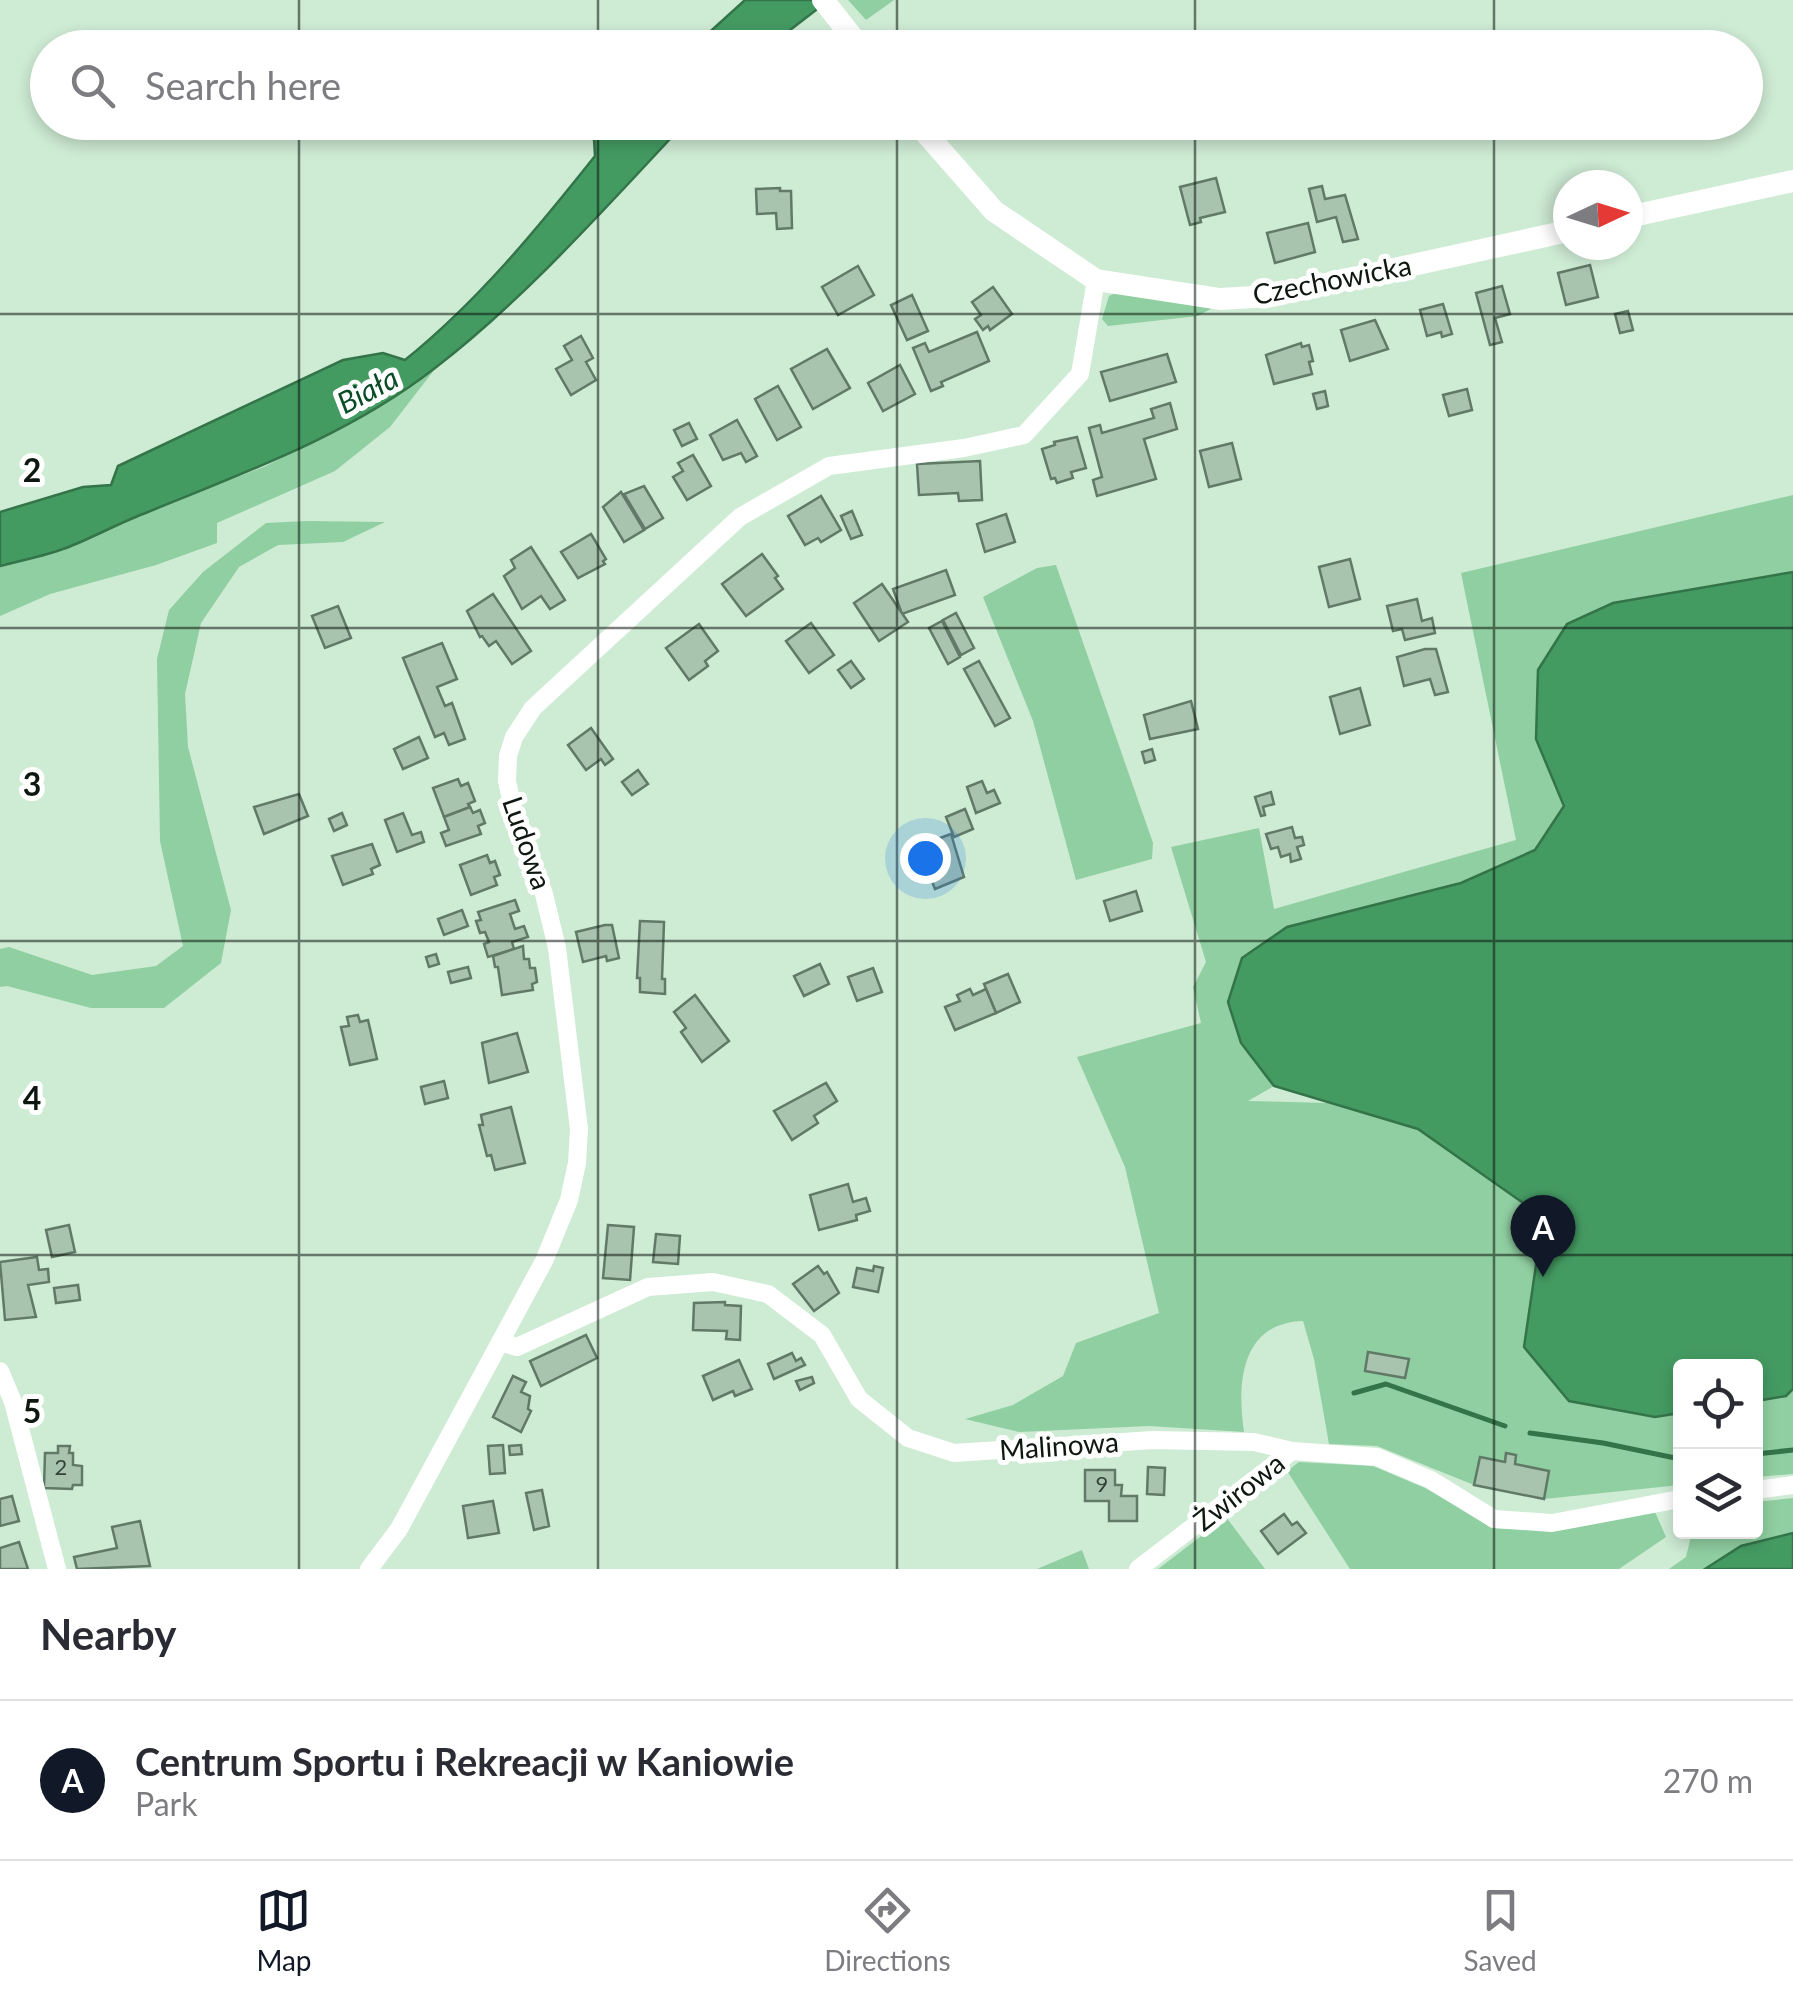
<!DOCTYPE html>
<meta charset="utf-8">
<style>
:root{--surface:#fff;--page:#f2f2f3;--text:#2b2b33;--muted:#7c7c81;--line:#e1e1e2;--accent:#111827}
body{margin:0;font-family:Lato,sans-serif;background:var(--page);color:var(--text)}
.controls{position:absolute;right:30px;bottom:30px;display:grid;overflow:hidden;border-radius:10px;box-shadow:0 5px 15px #0003}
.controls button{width:90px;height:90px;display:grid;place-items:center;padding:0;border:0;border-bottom:2px solid var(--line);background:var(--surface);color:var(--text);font:50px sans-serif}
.compass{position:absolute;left:1553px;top:170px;width:90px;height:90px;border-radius:50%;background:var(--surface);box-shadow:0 5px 15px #0003;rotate:86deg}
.you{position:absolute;left:925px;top:858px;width:35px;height:35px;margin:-25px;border:8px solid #fff;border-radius:50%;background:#1a73e8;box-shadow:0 0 0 15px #1a73e833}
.badge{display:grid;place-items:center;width:65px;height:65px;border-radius:50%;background:var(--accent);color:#fff;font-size:32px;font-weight:700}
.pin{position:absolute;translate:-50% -82px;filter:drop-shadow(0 2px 5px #0008)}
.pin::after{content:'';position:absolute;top:52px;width:35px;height:30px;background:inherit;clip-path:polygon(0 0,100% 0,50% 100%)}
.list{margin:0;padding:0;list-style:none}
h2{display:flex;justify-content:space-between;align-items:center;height:130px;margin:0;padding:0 40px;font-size:42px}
h2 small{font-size:32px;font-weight:400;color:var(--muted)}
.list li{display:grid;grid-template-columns:65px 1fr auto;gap:30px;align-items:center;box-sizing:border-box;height:160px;padding:0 40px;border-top:2px solid var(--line)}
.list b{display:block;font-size:38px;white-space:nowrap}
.list p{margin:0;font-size:32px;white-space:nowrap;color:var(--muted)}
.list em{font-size:32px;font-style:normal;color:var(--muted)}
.icon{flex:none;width:55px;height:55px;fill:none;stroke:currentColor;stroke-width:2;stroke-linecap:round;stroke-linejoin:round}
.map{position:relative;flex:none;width:1793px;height:1569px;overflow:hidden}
.search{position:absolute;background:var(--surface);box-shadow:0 5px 15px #0003;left:30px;right:30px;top:30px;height:110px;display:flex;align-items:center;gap:25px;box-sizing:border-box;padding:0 35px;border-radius:55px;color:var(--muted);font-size:38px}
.sheet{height:290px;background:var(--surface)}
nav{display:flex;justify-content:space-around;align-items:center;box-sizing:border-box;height:140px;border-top:2px solid var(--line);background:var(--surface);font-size:28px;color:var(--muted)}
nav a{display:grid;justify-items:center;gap:5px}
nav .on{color:var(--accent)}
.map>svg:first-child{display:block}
</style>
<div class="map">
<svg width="1793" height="1569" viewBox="0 0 1793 1569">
<rect width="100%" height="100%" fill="#ceebd4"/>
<g fill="#90cfa1">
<path d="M848,0H894L866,20Z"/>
<path d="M1122,290L1216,306L1198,316L1108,326L1102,319L1109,296Z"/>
<path d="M435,369L390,427L335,471L217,523V543L156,565L50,594L0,616V566L63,549L139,515L266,466L375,408Z"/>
<path d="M1793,495V572L1613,603L1536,739L1564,807L1535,850L1461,883L1287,927L1241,1043L1274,1086L1248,1101L1328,1103L1793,1233V1474L1756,1477V1366H1680V1485L1544,1499L1474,1485L1377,1446L1329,1444L1314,1359L1303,1321C1240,1323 1237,1384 1244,1432L1149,1426L1019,1432L965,1419L1013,1405L1063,1376L1076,1343L1159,1313L1125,1167L1077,1057L1201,1023L1193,987L1206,962L1171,847L1259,828L1274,909L1516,840L1461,573Z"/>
<path d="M306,521L385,522L343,542L278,545L239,567L201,623L185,694L188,747L231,910L221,963L164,1008H91L7,986L0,987V949L9,947L92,975L156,966L183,946L160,841L157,659L169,610L203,572L266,523Z"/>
<path d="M1056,565L1153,843L1152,859L1076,880L1033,721L983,597L1037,568Z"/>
<path d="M1299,1462L1373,1466L1425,1488L1493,1528L1555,1531L1655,1512L1666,1537L1619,1569H1350L1287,1471Z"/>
<path d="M1793,1498V1533L1741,1546L1705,1569H1669L1686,1557L1692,1532H1756V1502Z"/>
<path d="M1226,1517L1265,1569H1158Z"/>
<path d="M1082,1550L1089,1569H1037Z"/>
</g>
<g fill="#449b62" stroke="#347449" stroke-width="2.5">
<path d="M745,0H829L768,47L692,48Z"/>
<path d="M612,123H685C608,205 524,300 435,368C348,436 243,473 143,514C117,524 92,538 66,548C45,556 22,560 0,566V512L83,487L111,485L118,466L343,360L383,353L405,360C478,301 537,229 595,156L594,139Z"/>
<path d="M1793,572V1389L1786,1396L1756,1401V1366H1680V1413L1655,1417L1569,1401L1524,1347L1543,1217L1418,1129L1274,1086L1241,1043L1228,1002L1242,958L1287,927L1461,883L1535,850L1564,806L1536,739L1538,670L1567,624L1613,603Z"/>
<path d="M1793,1533V1569H1705L1741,1546Z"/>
</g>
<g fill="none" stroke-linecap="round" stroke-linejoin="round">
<g stroke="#347449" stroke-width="5">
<path d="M1354,1393L1386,1384L1505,1426"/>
<path d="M1530,1433L1603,1443L1680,1459"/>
<path d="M1756,1454L1793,1450"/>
</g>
</g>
<g fill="#a8c4ae" stroke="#607a67" stroke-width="2.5">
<path d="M1216,178L1225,212L1200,218L1201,222L1190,225L1180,187Z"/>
<path d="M1322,186L1325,199L1345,195L1358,239L1343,242L1336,217L1317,222L1309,189Z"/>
<path d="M780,188V191H791L792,228L777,229L776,213L757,214L756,189Z"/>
<path d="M1308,223L1315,252L1275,263L1267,233Z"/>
<path d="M1590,265L1598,297L1566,305L1558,273Z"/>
<path d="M858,266L874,295L838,315L822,287Z"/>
<path d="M1502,286L1510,314L1495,318L1502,342L1490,345L1476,293Z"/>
<path d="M993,287L1012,314L990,330L988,326L983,330L975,319L981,315L972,302Z"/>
<path d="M912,295L928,331L907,340L891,305Z"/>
<path d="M1443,304L1452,334L1442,337L1441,332L1427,336L1420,310Z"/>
<path d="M1628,311L1633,330L1620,333L1615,314Z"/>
<path d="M1375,320L1388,349L1350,361L1341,330Z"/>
<path d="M977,332L989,361L941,382L943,386L931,391L913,348L925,343L929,352Z"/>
<path d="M581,336L593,358L586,362L596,380L571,395L556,369L572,360L564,346Z"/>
<path d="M1301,343L1302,347L1309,345L1313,361L1309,362L1312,374L1274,384L1266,355Z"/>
<path d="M827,349L850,388L813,409L791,369Z"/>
<path d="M1167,354L1176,382L1110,401L1101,372Z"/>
<path d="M900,365L915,394L883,411L868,383Z"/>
<path d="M778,386L801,427L777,440L755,399Z"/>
<path d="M1467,389L1472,410L1449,416L1443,395Z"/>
<path d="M1325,391L1328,406L1317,409L1313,394Z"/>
<path d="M1170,403L1177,429L1144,439L1156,479L1097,496L1093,480L1102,477L1089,428L1100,425L1102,433L1154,418L1151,409Z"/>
<path d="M737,420L757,456L746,462L741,453L723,460L710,435Z"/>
<path d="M689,423L697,439L682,446L674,430Z"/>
<path d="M1077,437L1086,468L1071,472L1073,478L1057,483L1055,478L1051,479L1042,449L1055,445L1054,442Z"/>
<path d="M1232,443L1241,479L1209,487L1200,451Z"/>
<path d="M693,455L711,486L687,500L673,477L683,471L678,463Z"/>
<path d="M980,461L982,500L959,501L958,493L919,495L917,464Z"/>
<path d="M644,486L663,518L645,529L624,494Z"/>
<path d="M621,492L644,530L624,542L603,507Z"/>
<path d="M821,496L841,530L821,542L818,538L805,545L788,516Z"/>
<path d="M852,511L862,535L851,539L841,516Z"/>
<path d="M1006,514L1015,542L985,552L977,524Z"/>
<path d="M591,534L606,559L603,561L605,564L578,578L561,552Z"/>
<path d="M531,547L565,600L550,609L541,596L522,609L504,576L515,568L511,560Z"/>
<path d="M762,554L778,576L775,578L783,589L746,616L722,584Z"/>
<path d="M1350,559L1360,599L1329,607L1319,567Z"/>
<path d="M946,570L955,595L902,614L893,589Z"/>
<path d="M882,584L908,622L879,641L854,603Z"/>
<path d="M493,594L531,651L512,664L496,641L489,646L482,636L480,637L467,611Z"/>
<path d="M1417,599L1422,621L1432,618L1435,633L1405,640L1402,629L1393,631L1387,606Z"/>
<path d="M338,606L351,638L325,648L312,616Z"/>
<path d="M956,613L974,648L961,655L943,620Z"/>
<path d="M942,621L960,657L948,664L929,628Z"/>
<path d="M811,623L834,655L809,673L786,641Z"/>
<path d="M699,624L718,651L705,661L708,666L689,680L666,648Z"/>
<path d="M442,643L457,679L437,687L445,706L452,703L465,739L449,745L444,733L435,737L403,658Z"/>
<path d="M1425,649H1436L1448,692L1435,695L1430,679L1404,686L1397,657Z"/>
<path d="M851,661L864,679L851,688L838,670Z"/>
<path d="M979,661L1010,718L995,726L964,669Z"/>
<path d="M1360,688L1370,725L1340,734L1330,697Z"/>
<path d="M1191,701L1198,729L1150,739L1144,715Z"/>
<path d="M591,728L613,759L605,765L601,759L586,770L568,745Z"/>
<path d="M419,737L428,758L403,769L394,749Z"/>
<path d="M1152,749L1155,760L1145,763L1142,752Z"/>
<path d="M638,770L648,784L632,795L622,782Z"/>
<path d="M458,779L461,786L468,783L475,801L468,804L470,807L444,817L433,788Z"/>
<path d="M982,781L987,793L994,790L1000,803L976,813L967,787Z"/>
<path d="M1271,792L1274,804L1263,807L1265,815L1261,816L1255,797Z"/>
<path d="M299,794L308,816L264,834L254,807Z"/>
<path d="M470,807L473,813L480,810L485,823L478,826L481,834L446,846L441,833L449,830L444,817Z"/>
<path d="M965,809L973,829L954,837L946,817Z"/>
<path d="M342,813L347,825L334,831L329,819Z"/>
<path d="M403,813L412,835L421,832L424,842L397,852L385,820Z"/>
<path d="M1292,827L1295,838L1302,837L1304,845L1297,847L1301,859L1291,862L1290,854L1281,857L1278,847L1271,849L1266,834Z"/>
<path d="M951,834L964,877L935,889L918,846Z"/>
<path d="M372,844L380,865L371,869L373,874L343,885L332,856Z"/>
<path d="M487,855L490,863L495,861L500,875L494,877L497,885L471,895L460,865Z"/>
<path d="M1136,891L1142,911L1110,921L1104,901Z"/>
<path d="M515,900L519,911L510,914L515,929L524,926L528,937L512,942L514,949L488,957L484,944L489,942L485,932L480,933L476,921L481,920L478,912Z"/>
<path d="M462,910L468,926L444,935L438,919Z"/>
<path d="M640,921L664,922L662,979H665V994L640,992V978H637Z"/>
<path d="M605,925H612L619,958L607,961L606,956L583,962L576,932Z"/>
<path d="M523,946L524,959H529L530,968H535L537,982L532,984L533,990L502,995L498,967H495L493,956Z"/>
<path d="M436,954L439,964L429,967L426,957Z"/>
<path d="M820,964L829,984L804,996L794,976Z"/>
<path d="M468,967L471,978L451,983L448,972Z"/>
<path d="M873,968L882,992L857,1001L848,977Z"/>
<path d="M1008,974L1020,1002L996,1013L984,984Z"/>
<path d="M970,989L973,995L986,989L996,1013L955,1030L945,1007L960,1001L957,995Z"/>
<path d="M695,995L729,1041L702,1062L681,1032L686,1028L674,1012Z"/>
<path d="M358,1015L360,1022L368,1020L377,1059L350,1065L341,1027L349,1026L347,1017Z"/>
<path d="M517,1033L528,1072L489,1083L482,1043Z"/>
<path d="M444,1081L448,1098L425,1104L421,1087Z"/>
<path d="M826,1083L837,1101L814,1116L818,1123L792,1140L774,1111Z"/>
<path d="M511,1107L525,1163L495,1170L491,1155L487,1156L479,1125H483L481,1115Z"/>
<path d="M848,1184L853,1202L866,1198L870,1211L856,1215L857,1220L819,1230L810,1195Z"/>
<path d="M69,1225L75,1252L52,1257L46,1230Z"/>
<path d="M608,1225L634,1227L630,1280L603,1278Z"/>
<path d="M656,1234L680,1236L678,1264L653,1262Z"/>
<path d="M37,1257L39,1270L48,1269L49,1282L28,1285L36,1317L5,1320L0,1262Z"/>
<path d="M818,1266L824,1274L827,1272L839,1293L814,1311L793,1284Z"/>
<path d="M874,1266L883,1268L878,1292L853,1287L857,1268L873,1271Z"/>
<path d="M78,1285L80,1300L56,1303L54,1288Z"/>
<path d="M725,1302V1305L741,1306L740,1340L726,1339L727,1331L693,1330L694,1303Z"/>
<path d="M586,1335L597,1358L541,1386L530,1361Z"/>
<path d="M1368,1352L1409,1359L1405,1378L1365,1371Z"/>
<path d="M792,1353L796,1361L801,1358L805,1365L774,1379L768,1364Z"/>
<path d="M739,1360L752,1389L735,1396L733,1391L713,1400L703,1376Z"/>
<path d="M513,1376L526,1382L521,1392L530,1396L528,1409L531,1411L521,1432L493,1417Z"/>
<path d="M812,1377L814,1383L800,1390L796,1381Z"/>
<path d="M503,1445L505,1473L490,1474L488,1446Z"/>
<path d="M521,1445L522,1454L510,1455L509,1446Z"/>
<path d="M58,1446H70L69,1453H73V1465L82,1466V1485H73L72,1489L44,1488L45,1453H58Z"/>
<path d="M1506,1453L1516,1455L1515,1464L1549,1471L1544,1499L1474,1485L1480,1457L1505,1462Z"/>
<path d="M1148,1467L1165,1468L1164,1495L1147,1494Z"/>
<path d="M1085,1470H1115V1485H1122L1121,1496H1137V1521H1109V1501H1085Z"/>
<path d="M542,1490L549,1526L534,1530L526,1493Z"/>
<path d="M12,1496L19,1521L0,1526V1499Z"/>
<path d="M493,1501L499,1533L468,1538L463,1506Z"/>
<path d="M1284,1514L1292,1525L1297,1522L1306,1533L1278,1554L1261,1531Z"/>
<path d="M140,1521L150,1566L77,1569L74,1557L117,1548L112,1527Z"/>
<path d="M19,1542L28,1569H0V1548Z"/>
</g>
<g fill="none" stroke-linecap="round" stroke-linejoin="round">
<g stroke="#fff" stroke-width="18">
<path d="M500,1342L517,1347L648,1287L713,1282L768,1294L822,1335L859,1399L908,1438L954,1453L1153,1440L1254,1442L1292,1451L1377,1457L1431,1480L1494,1519L1552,1523L1680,1499"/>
<path d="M0,1371L13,1402L57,1569"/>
<path d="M1756,1490L1793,1485"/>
<path d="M369,1569L399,1529L544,1261L569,1200L577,1163L579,1129L557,948L544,894L514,814L507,781L508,756L514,737L533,708L740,517L829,466L964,448L1024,435L1080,374L1096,280"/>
<path d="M1138,1569L1292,1451"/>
</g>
<g stroke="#fff" stroke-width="22">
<path d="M823,0L861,48"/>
<path d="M916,122L994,211L1096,280L1220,299L1271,296L1568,231"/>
<path d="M1628,217L1793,181"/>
</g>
</g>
<path fill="none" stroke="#0e1810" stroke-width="2.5" stroke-opacity="0.55" d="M299,0V48M598,0V48M897,0V48M1195,0V48M1494,0V48M299,122V1569M598,122V1569M897,122V1569M1195,122V1569M1494,122V1569M0,314H1793M0,628H1793M0,941H1793M0,1255H1793"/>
<g text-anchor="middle" stroke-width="10" stroke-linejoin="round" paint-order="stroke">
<g font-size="22" fill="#344338">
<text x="61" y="1475">2</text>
<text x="1102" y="1492">9</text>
</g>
<g font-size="28" fill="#0e1810" stroke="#fff">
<text transform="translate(1332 280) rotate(-11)" y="10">Czechowicka</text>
<text transform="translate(527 843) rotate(71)" y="10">Ludowa</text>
<text transform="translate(1059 1446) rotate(-4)" y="10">Malinowa</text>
<text transform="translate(1239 1492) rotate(-38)" y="10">Żwirowa</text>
</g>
<g font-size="30" font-style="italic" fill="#094c26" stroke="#fff">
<text transform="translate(368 391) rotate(-28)" y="10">Biała</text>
</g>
</g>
<g font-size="32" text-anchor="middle" font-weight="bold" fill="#0e1810" stroke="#fff" stroke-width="10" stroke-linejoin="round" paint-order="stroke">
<text x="32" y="482">2</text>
<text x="32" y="796">3</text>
<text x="32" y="1110">4</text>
<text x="32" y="1423">5</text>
</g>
</svg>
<div class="controls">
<button><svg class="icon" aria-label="locate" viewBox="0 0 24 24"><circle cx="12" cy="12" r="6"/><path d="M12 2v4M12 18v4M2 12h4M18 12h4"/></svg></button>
<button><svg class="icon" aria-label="layers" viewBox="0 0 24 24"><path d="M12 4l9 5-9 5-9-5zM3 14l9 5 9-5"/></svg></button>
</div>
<svg class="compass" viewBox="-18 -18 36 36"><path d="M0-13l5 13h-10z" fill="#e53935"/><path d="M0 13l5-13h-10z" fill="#7c7c81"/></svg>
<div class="you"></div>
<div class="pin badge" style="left:1543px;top:1277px">A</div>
<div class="search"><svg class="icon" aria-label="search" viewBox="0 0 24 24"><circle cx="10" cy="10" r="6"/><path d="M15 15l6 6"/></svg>Search here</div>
</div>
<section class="sheet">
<h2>Nearby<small></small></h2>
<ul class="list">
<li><span class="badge">A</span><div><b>Centrum Sportu i Rekreacji w Kaniowie</b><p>Park</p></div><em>270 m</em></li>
</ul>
</section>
<nav>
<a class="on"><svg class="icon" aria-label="map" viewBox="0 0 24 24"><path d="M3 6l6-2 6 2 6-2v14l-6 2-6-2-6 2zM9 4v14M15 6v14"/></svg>Map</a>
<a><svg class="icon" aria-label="directions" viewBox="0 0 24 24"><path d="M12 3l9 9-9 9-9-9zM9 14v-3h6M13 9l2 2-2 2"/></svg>Directions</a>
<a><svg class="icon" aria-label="saved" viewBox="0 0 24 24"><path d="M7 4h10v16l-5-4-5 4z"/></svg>Saved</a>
</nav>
